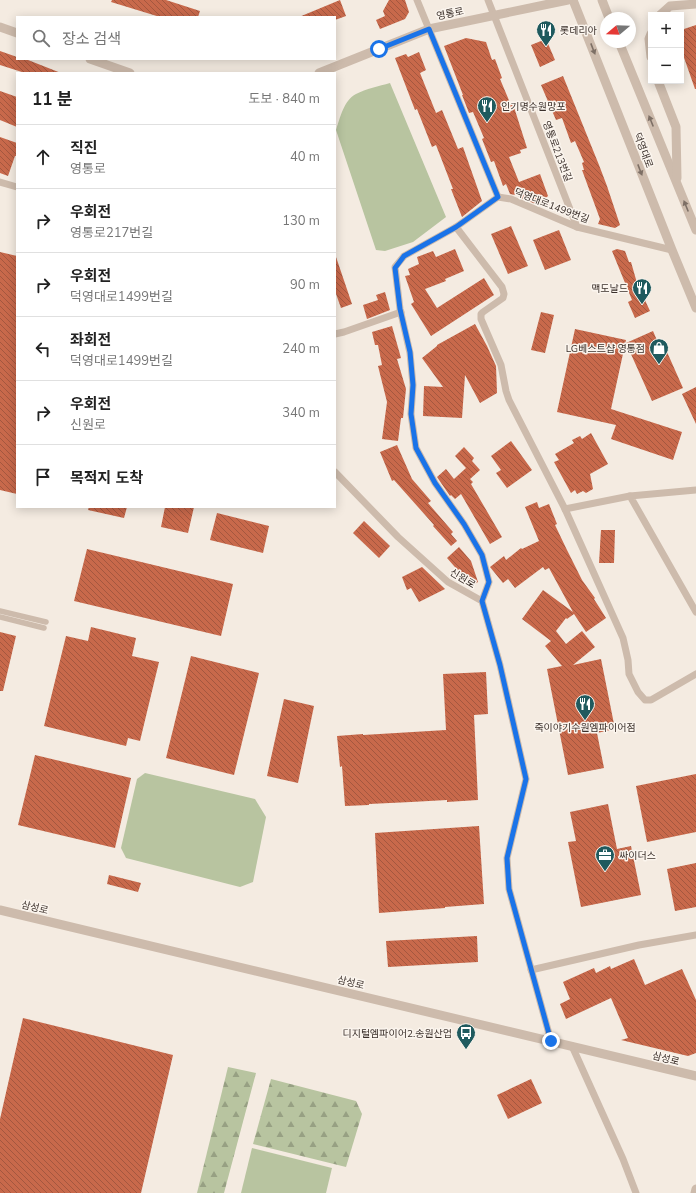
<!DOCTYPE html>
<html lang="ko">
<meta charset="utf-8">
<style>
:root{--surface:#fff;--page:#f2f2f2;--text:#222;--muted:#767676;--line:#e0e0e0}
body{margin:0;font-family:"Nunito Sans","Noto Sans KR",sans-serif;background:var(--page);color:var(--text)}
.controls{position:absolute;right:12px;top:12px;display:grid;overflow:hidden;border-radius:0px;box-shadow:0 2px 10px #0003}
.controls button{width:36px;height:36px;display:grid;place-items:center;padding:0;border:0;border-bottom:1px solid var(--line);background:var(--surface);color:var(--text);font:20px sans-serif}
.compass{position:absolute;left:600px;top:12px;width:36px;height:36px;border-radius:50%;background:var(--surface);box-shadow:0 2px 10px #0003;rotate:251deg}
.stop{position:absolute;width:12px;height:12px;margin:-9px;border:3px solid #1a73e8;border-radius:50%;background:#fff}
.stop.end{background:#1a73e8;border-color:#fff;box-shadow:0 1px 4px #0008}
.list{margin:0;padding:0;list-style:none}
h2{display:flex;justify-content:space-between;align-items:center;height:52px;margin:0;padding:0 16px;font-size:17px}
h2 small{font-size:13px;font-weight:400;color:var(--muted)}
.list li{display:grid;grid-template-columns:26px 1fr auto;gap:12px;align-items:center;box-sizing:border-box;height:64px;padding:0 16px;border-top:1px solid var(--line)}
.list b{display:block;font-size:15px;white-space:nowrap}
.list p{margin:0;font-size:13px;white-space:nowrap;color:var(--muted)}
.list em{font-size:13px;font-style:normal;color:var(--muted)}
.icon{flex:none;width:22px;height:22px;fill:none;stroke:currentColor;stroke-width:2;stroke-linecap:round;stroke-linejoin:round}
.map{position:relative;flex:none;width:696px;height:1193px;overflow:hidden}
.search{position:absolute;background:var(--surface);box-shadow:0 2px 10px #0003;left:16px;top:16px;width:320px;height:44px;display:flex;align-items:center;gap:10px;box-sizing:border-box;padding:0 14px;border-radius:0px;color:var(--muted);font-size:15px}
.panel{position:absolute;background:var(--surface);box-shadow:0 2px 10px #0003;left:16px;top:72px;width:320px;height:436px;border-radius:0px}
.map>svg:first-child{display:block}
</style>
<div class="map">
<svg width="696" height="1193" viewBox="0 0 696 1193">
<defs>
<pattern id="forest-firs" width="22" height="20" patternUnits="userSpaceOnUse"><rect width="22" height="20" fill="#b8c4a0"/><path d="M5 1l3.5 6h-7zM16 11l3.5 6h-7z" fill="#97a083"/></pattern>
<pattern id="building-back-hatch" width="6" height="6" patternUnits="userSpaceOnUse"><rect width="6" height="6" fill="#c8694b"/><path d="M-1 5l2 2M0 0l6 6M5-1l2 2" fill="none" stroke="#a4573f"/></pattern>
</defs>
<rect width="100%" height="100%" fill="#f4ebe1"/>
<g fill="url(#forest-firs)">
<path d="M228,1067L256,1073L224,1193H197Z"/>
<path d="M271,1079L356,1101L362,1114L346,1167L253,1144Z"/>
</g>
<g fill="#b8c4a0">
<path d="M390,83L446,217L413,242L385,251L376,250L336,130C340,118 344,100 356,94C366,89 379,86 390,83Z"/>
<path d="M145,773L255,799L266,817L253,882L240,887L126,858L121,848L137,779Z"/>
<path d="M252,1148L332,1168L326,1193H241Z"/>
</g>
<g fill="url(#building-back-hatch)">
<path d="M112,0H166L200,11L198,17H160L111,2Z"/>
<path d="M340,0L346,16L335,20V17H299Z"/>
<path d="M389,0H405L409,12L405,19L380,29L376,20L385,16L383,11Z"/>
<path d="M696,25V89H695L681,49V30Z"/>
<path d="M466,38L486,42L492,60L495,59L502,78L500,79L511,105L513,104L527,148L520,150L521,153L509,157L519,182L540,174L548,196L538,205L519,197L518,194L515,195L510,194L506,184L503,186L494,161L491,162L482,139L484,138L473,112L469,113L462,95H463L444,46Z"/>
<path d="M546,39L555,60L540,67L531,45Z"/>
<path d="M0,51L17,57V59L28,60L61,73H25L0,65Z"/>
<path d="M419,52L426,70L420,73L436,113L442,110L458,149L463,147L482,201L462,217L451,189H453L436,145L432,147L417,109L415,110L395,58L406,54L408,57Z"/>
<path d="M563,76L599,165L607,186L620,225L615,228L598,224L600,219L582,170H584L582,163L584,162L575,141L571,143L562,118L556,120L541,85Z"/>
<path d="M0,91L17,97V127L0,120Z"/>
<path d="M0,137L17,143V156H15L8,176L0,173Z"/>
<path d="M511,226L528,266L508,274L491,234Z"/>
<path d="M559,230L571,260L545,270L533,240Z"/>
<path d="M455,249L464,271L445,279L446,281L425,289L437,308L484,278L494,295L431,336L411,304L414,302L405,276L410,275L408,269L419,264L417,257L433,251L436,257Z"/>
<path d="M617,249L625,251L629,262H631L637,283L650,311L635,318L628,302L632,300L612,251Z"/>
<path d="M0,252L17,256V494L0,490Z"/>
<path d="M335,257H336L352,304L341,308L335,291Z"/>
<path d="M385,292L390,310L367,319L363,305L378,300L376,295Z"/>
<path d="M541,312L554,315L545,353L531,350Z"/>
<path d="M475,324L487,346L496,366L497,393L480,403L465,375L462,418L423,416L424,386L443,387L422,358L437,346V345Z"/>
<path d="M392,326L401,358L397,359L406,389L403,418H401L398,441L382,439L387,402L378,366L382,365L378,345H375L372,332Z"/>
<path d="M575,329L626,340L611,409L682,432L673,460L611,439L616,425L557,412Z"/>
<path d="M653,331L659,345L663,343L683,388L652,401L626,343Z"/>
<path d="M696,387V424L682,394Z"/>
<path d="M591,433L608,464L590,474L593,489L586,493L583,491L577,494L575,490L571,493L554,462L559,460L555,454L574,443L572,440L580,436L582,439Z"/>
<path d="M511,441L532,470L507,488L496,473L501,470L491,456Z"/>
<path d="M397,445L412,479L431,501L428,503L453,532L451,534L457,541L451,546L433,526L434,525L394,480L392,481L380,452Z"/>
<path d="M464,447L474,458L472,461L480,470L470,479L473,482L471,484L502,537L490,544L461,494L455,499L451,495L450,496L437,477L446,469L454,479L466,468L455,456Z"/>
<path d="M537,502L539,508L549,504L557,524L555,525L566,548L582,580L595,598L594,599L606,618L586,632L574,614L567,619L566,618L556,631L566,644L582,631L595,647L573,665L601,659L615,729L597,733L604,768L568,775L547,669L562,666L545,646L551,641L522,619L543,590L573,612L549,568L545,570L543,567L515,588L508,579L503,583L490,567L504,556L506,560L521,548L522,549L539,541L525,507Z"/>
<path d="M89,507H127L124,518L88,510Z"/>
<path d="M165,507H194L188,533L161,527Z"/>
<path d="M217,513L269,526L263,553L210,540Z"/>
<path d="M364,521L390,546L379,558L353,533Z"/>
<path d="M601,530H615L614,563H599Z"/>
<path d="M459,547L471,561L478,582L473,585L461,574L447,558Z"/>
<path d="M87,549L233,584L221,636L74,601Z"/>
<path d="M422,567L445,589L419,602L411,588L407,590L402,577Z"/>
<path d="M91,627L136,638L132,656L159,662L140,741L128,738L126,746L44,726L66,636L88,641Z"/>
<path d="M0,632L16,636L3,691H0Z"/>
<path d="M191,656L259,673L234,775L166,758Z"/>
<path d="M486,672L488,714L474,715L478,800L447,802V800L411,802L369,804V805L345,806L342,766L340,767L337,736L363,734V735L446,730L443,674Z"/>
<path d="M284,699L314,706L298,783L267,776Z"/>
<path d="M35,755L131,778L115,848L18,825Z"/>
<path d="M696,774V832L647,842L636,786Z"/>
<path d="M608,804L617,849L631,846L641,895L581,907L568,842L576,841L570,812Z"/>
<path d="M479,826L484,904L445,907V908L379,913L375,833Z"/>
<path d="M696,863V907L675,911L667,869Z"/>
<path d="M109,875L141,883L138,892L107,884Z"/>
<path d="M477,936L478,962L388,967L386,941Z"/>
<path d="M634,959L645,985L682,969L696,1000V1053L688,1056L621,1040L628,1038L611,998L566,1019L560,1004L570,999L563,982L594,968L596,973L610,966L611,969Z"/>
<path d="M23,1018L173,1055L141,1193H0V1119Z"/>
<path d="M531,1079L542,1103L508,1119L497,1095Z"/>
</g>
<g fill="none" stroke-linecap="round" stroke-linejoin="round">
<g stroke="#cdbbac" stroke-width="5.5">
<path d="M0,611L46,622"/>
<path d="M0,617L44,628"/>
</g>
<g stroke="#cdbbac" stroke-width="7">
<path d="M417,0L498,197"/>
<path d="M488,0L577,227"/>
<path d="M0,182L17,187"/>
<path d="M456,227L502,287L504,294L503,298L483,312L481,314V319L501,365L506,391L509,400L565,509L623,638L628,660L629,674L638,692L645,700H651L696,674"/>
<path d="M335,334L344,332L401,312"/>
<path d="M335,472L398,537L448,582L482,601L500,665L526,779L507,858L509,889L551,1041"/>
<path d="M696,490L630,496L696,612"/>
<path d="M565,509L630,496"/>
<path d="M482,601L489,582L482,555L464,524L435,483L416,448L411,414L413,385L410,353L400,309L395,267L404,256L456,227L498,197L511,199L577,227L672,250"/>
<path d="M531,970L639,945L696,935"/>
<path d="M572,1046L623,1159L636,1193"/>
</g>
<g stroke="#cdbbac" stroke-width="9">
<path d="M573,0L672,250L696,308"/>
<path d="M602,0L609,18"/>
<path d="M660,15L670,6L696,4"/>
<path d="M0,27L17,33"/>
<path d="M651,34L649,39L651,57"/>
<path d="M619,42L696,230"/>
<path d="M90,59L130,73"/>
<path d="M319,73L429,29L568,0"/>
<path d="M658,81L676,127L677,178"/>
<path d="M0,910L696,1076"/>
<path d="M695,1193L696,1189"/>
</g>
</g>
<defs><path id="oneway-solid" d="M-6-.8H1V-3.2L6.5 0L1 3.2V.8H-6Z"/></defs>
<g fill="#7d6f65">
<use href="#oneway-solid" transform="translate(593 49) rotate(69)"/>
<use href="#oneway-solid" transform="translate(651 121) rotate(-112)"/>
<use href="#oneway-solid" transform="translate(640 170) rotate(69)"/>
<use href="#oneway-solid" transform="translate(686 206) rotate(-112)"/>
</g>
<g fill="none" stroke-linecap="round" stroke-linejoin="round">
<path stroke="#1a73e8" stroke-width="5" d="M379,49L429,29L498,197L456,227L404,256L395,268L400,309L410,352L413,385L411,414L416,448L435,483L464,524L482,555L489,582L482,601L500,665L526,779L507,858L509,889L551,1041"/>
</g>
<defs>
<g id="restaurant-pin" transform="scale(1)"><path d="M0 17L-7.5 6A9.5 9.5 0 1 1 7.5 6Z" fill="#1f5a5e" stroke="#fbf5ee"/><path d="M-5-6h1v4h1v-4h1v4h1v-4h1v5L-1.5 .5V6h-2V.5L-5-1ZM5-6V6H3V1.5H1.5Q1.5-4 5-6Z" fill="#fff"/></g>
<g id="shop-pin" transform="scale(1)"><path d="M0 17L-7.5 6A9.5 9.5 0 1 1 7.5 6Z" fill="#1f5a5e" stroke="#fbf5ee"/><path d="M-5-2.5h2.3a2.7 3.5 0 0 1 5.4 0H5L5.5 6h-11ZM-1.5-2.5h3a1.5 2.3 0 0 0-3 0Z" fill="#fff"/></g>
<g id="office-pin" transform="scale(1)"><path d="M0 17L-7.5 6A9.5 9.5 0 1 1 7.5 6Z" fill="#1f5a5e" stroke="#fbf5ee"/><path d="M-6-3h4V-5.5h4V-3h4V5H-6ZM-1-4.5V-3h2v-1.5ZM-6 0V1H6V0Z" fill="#fff"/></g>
<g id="bus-pin" transform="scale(1)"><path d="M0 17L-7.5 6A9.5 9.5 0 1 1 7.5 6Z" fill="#1f5a5e" stroke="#fbf5ee"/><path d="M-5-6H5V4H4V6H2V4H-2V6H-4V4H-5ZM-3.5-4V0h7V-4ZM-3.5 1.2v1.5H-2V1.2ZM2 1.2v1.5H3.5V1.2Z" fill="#fff"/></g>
</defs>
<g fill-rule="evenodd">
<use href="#restaurant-pin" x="546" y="30"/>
<use href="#restaurant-pin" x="487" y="106"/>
<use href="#restaurant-pin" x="642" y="288"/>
<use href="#shop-pin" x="659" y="348"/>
<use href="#restaurant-pin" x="585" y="704"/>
<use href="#office-pin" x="605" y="855"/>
<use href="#bus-pin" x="466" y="1033"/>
</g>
<g text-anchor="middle" stroke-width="3" stroke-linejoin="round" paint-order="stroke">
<g font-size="10" fill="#3b302b" stroke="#fbf5ee">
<text transform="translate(450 13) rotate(-12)" y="4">영통로</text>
<text transform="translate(644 150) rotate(69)" y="4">덕영대로</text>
<text transform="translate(558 151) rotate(69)" y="4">영통로213번길</text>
<text transform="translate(552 205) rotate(21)" y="4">덕영대로1499번길</text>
<text transform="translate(463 578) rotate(31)" y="4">신원로</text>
<text transform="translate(35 907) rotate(13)" y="4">삼성로</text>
<text transform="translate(351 982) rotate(13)" y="4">삼성로</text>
<text transform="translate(666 1058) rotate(14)" y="4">삼성로</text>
</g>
<g font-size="10" fill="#3b302b" stroke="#fbf5ee" text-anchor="start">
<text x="560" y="34">롯데리아</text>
<text x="501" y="110">인기명수원망포</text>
<text x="628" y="292" text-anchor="end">맥도날드</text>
<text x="645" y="352" text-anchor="end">LG베스트샵 영통점</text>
<text x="585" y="731" text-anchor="middle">죽이야기수원엠파이어점</text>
<text x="619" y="859">싸이더스</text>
<text x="452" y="1037" text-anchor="end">디지털엠파이어2.송원산업</text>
</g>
</g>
</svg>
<div class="controls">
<button>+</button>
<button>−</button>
</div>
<svg class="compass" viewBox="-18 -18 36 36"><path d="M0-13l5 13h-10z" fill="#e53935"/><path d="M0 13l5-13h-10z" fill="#767676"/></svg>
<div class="stop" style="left:379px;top:49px"></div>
<div class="stop end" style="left:551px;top:1041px"></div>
<div class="search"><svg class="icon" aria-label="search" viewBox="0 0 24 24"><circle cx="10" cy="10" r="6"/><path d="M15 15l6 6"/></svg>장소 검색</div>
<section class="panel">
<h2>11 분<small>도보 · 840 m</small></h2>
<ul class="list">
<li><svg class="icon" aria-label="ahead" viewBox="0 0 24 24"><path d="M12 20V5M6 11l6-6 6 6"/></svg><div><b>직진</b><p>영통로</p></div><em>40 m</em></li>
<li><svg class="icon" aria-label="right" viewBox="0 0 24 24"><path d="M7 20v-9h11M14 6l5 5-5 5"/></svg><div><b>우회전</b><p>영통로217번길</p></div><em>130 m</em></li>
<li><svg class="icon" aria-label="right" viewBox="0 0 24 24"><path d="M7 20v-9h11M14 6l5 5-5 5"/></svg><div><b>우회전</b><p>덕영대로1499번길</p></div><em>90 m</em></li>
<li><svg class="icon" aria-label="left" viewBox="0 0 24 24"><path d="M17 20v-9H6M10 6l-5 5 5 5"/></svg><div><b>좌회전</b><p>덕영대로1499번길</p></div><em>240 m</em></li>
<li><svg class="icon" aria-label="right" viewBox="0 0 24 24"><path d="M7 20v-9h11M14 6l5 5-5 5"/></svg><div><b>우회전</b><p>신원로</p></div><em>340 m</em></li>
<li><svg class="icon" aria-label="arrive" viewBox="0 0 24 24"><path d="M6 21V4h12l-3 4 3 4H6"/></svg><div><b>목적지 도착</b></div></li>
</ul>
</section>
</div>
